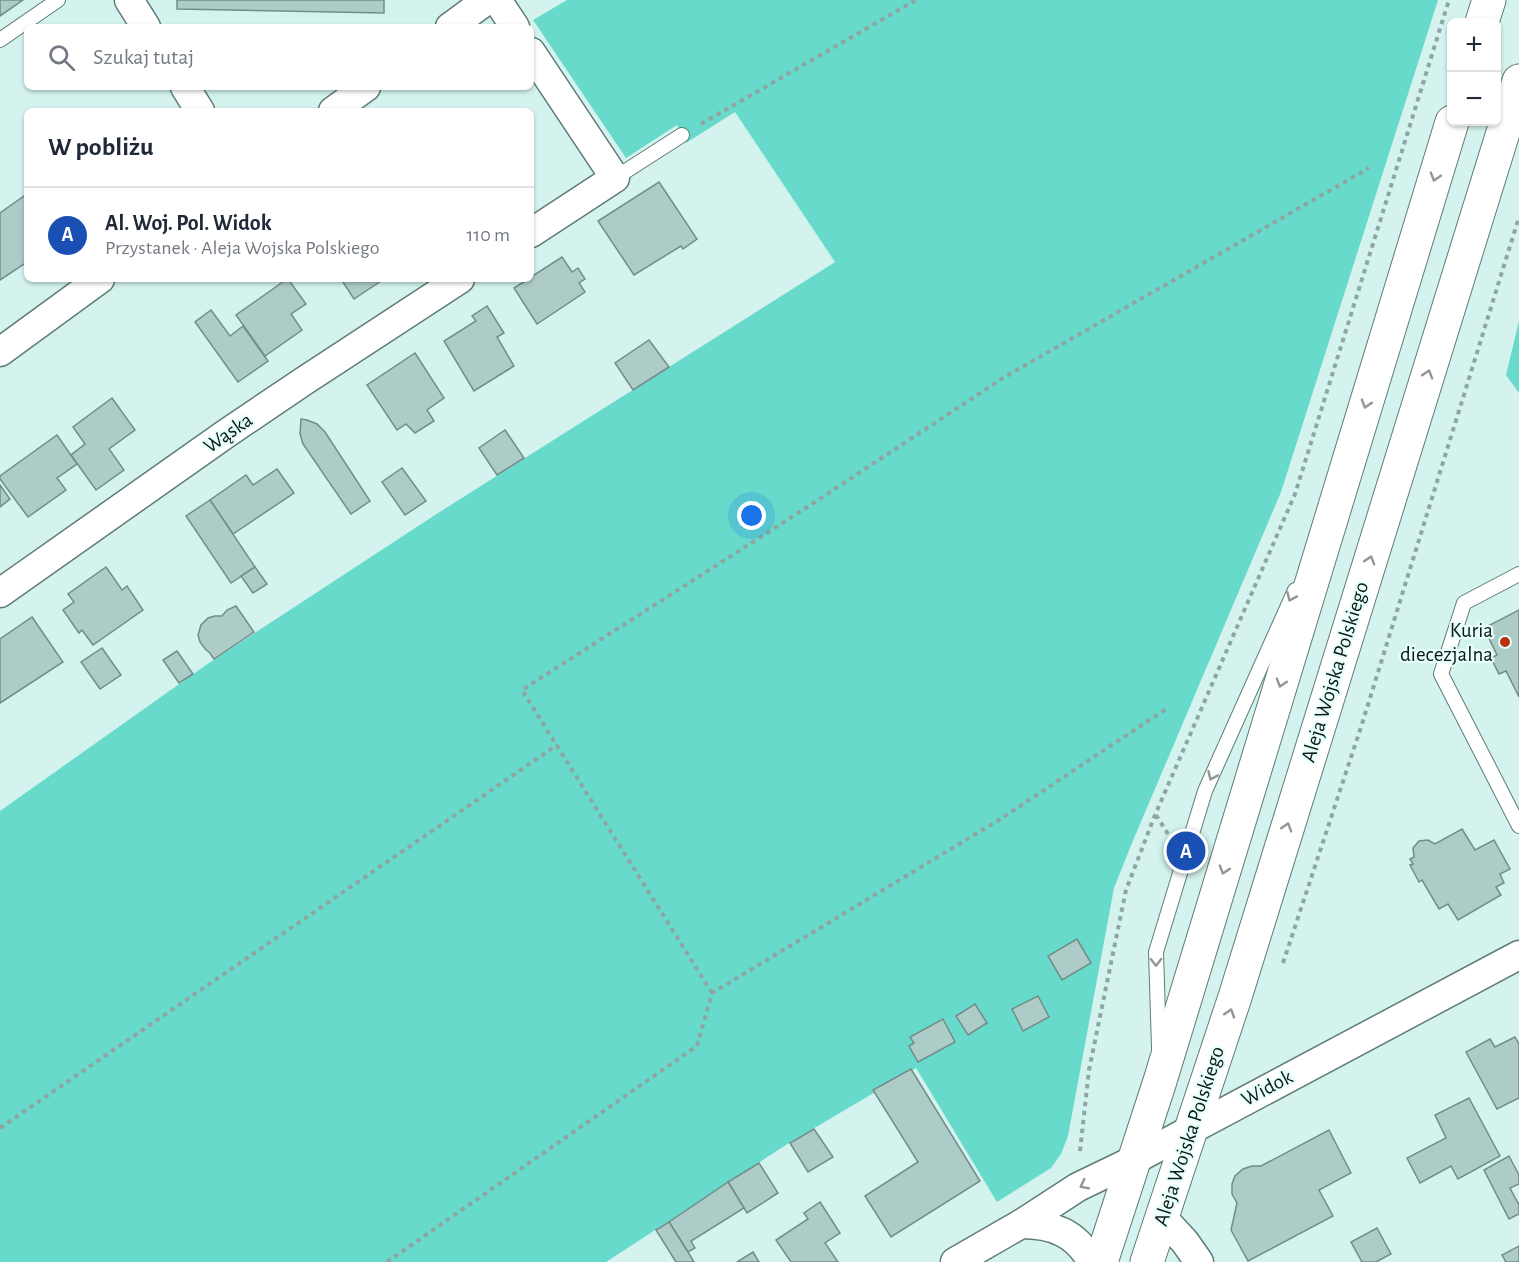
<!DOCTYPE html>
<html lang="pl">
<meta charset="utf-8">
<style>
:root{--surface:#fff;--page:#f6f6f7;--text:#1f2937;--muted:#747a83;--line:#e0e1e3;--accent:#bb310d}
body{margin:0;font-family:"Alegreya Sans",sans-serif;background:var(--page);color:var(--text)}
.controls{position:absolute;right:18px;top:18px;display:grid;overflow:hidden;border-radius:9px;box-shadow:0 2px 4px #0004}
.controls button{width:54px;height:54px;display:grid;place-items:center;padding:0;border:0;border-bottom:2px solid var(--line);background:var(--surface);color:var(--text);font:30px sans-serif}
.you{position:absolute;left:752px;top:516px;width:21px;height:21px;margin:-15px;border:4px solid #fff;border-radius:50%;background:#1a73e8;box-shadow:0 0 0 9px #1a73e833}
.badge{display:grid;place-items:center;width:39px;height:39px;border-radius:50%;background:var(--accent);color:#fff;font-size:20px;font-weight:700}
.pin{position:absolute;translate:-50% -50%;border:3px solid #fff;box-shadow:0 2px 6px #0006}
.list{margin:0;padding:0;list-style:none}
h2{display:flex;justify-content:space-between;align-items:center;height:78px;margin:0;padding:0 24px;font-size:26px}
h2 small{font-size:20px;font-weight:400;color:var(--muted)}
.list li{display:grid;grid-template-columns:39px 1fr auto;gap:18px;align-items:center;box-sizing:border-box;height:96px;padding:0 24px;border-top:2px solid var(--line)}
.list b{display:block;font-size:22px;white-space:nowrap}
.list p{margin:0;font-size:20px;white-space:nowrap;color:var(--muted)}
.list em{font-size:20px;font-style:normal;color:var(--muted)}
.icon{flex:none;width:33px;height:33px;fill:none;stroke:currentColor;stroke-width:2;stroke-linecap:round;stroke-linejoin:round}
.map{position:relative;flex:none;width:1519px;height:1262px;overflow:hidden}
.search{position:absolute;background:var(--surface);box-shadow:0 2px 4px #0004;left:24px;top:24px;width:510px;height:66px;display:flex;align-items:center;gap:15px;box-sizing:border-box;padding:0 21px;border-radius:9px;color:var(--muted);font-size:22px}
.panel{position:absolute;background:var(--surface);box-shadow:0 2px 4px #0004;left:24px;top:108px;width:510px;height:174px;border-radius:9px}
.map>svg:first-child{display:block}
.green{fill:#67dacb}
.building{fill:#aeccc7;stroke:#718d89;stroke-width:1.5}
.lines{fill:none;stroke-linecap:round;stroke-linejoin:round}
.service-casing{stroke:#5f7c77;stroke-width:16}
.minor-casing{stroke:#5f7c77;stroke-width:31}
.secondary-casing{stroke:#5f7c77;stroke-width:35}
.path{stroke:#8ea6a2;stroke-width:4;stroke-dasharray:4.5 4.5;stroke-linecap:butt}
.service{stroke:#fff;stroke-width:14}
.minor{stroke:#fff;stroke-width:28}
.secondary{stroke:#fff;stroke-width:33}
.oneway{stroke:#929796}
.poi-dot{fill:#bb310d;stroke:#e6fffb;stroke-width:2}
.labels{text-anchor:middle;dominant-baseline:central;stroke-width:4.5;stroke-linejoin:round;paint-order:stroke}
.street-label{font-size:21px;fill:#0c1716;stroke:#e6fffb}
.poi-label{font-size:21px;fill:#0c1716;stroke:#e6fffb;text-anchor:end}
</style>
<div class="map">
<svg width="1519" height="1262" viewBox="0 0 1519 1262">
<rect width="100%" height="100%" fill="#d4f3ee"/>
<g class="green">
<polygon points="567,0 1438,0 1281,492 1132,843 1114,888 1068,1136 1061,1154 1051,1168 997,1202 916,1068 789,1143 606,1262 0,1262 0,811 206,665 435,515 835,262 735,112 686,143 677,125 626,158 533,20"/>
<polygon points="1519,321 1519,393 1506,375"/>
</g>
<g class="building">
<polygon points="0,0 23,0 0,16"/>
<polygon points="177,0 384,0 384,13 177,9"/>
<polygon points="659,182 697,239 683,249 681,246 634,275 598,221"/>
<polygon points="27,194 27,262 0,280 0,213"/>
<polygon points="562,257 572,272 578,268 585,279 579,283 585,292 537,324 514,288 528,279 531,279 531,277"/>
<polygon points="287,279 288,279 306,304 291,314 302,330 265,356 236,315"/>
<polygon points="341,279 384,279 354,299"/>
<polygon points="487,306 504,333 497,337 514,366 474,391 444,341 476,321 472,316"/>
<polygon points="211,310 230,336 243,326 268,361 238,382 195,322"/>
<polygon points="649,340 669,367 633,390 615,363"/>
<polygon points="415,353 444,398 427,410 434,421 415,433 406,424 397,430 367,385"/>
<polygon points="112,398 135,430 109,449 124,470 96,490 71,455 85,444 73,427"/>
<polygon points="301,419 307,420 317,424 325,432 370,501 351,514 303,444 300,434"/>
<polygon points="505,430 524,458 497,475 479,448"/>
<polygon points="57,435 77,464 57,478 66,490 28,517 0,479 0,476"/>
<polygon points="402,468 426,501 405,515 382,482"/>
<polygon points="277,469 294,493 233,534 210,500 246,475 253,485"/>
<polygon points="0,485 10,499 0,507"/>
<polygon points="210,500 255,567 231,583 186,516"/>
<polygon points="106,567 122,590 127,586 143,610 93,645 82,630 79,633 63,610 74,602 68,594"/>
<polygon points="255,567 267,584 253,593 241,576"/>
<polygon points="236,606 254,632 214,659 209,652 206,650 200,642 198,635 201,625 208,618 215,616 222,616 227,610"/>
<polygon points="1519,610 1519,697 1506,671 1499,674 1491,658 1497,655 1484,628"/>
<polygon points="32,617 63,662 0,703 0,639"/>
<polygon points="102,648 121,675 100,689 81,662"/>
<polygon points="177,651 193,674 179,683 163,660"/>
<polygon points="1462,829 1475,850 1494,840 1510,869 1500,874 1504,883 1496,887 1501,895 1458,920 1448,904 1439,909 1422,880 1419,882 1410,865 1413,864 1410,859 1414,857 1413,848 1419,841 1428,840 1435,844"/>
<polygon points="1077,939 1091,963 1062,980 1048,956"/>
<polygon points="1038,996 1049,1017 1023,1031 1012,1009"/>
<polygon points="975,1004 987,1023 968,1035 956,1016"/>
<polygon points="943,1019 955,1042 918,1062 909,1046 914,1043 910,1037"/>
<polygon points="1515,1037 1519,1044 1519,1098 1497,1109 1466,1052 1490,1039 1495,1047"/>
<polygon points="911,1069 980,1181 891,1237 865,1196 918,1162 873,1090"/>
<polygon points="1469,1098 1500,1156 1458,1179 1451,1166 1420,1183 1407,1158 1446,1138 1435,1115"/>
<polygon points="814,1129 833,1157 808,1172 790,1143"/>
<polygon points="1329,1130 1351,1173 1319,1190 1333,1216 1248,1261 1231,1230 1237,1203 1232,1194 1232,1184 1235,1176 1243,1169 1252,1166 1261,1166"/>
<polygon points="1509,1156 1519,1175 1519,1184 1510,1188 1518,1203 1519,1203 1519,1214 1509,1219 1484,1170"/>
<polygon points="759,1163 778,1193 747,1213 728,1182"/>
<polygon points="728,1182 744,1208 691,1241 695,1248 688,1252 669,1222"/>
<polygon points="820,1202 840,1233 825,1243 838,1262 791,1262 776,1240 808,1219 804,1213"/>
<polygon points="669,1222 688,1252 694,1262 676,1262 656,1230"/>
<polygon points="1377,1228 1391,1254 1376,1262 1362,1262 1351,1242"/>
<polygon points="1519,1246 1519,1262 1506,1262 1502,1255"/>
<polygon points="753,1252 759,1262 737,1262"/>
</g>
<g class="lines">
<defs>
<g id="service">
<polyline points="0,40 58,0"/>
<polyline points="615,178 682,135"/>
<polyline points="1519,574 1464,603 1441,674 1519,826"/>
<polyline points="1159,1048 1156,952 1205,791 1295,590"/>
</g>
<g id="minor">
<polyline points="129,0 146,27"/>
<polyline points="497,0 515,27"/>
<polyline points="450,27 487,0"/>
<polyline points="531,52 615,178 531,233"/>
<polyline points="185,87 200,111"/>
<polyline points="333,111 366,87"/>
<polyline points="0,352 100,279"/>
<polyline points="0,593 227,433 304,381 460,279"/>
<polyline points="1162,1217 1185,1242 1199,1262"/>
<path d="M1021,1224C1053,1224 1076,1233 1092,1262"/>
<polyline points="955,1262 1021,1224 1078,1187 1134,1160 1519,955"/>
</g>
<g id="secondary">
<polyline points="1482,22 1489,0"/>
<polyline points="1101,1262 1160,1081 1452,122"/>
<polyline points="1147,1262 1235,997 1519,81"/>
</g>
</defs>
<use href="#service" class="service-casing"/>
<use href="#minor" class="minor-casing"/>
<use href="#secondary" class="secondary-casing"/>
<g class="path">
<polyline points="701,124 916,0"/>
<polyline points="1156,815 1168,834"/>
<polyline points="1283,963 1362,724 1519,217"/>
<polyline points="712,993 522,690 812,504 1003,378 1369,168"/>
<polyline points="0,1128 557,745"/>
<polyline points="1080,1151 1089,1070 1126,890 1155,815 1295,494 1449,0"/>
<polyline points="387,1262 697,1046 712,993 999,820 1169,707"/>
</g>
<use href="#service" class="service"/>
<use href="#minor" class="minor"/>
<use href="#secondary" class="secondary"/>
</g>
<defs><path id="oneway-chevron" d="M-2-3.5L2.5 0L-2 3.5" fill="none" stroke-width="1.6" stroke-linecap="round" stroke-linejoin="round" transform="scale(1.5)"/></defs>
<g class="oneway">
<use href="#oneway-chevron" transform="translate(1435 177) rotate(107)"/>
<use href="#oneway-chevron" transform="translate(1428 374) rotate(-73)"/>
<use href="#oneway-chevron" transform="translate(1366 404) rotate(107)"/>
<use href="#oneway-chevron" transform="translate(1370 560) rotate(-73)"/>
<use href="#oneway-chevron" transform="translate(1291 597) rotate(114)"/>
<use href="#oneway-chevron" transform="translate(1281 683) rotate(107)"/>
<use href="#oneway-chevron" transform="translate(1212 776) rotate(114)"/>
<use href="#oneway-chevron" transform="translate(1287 827) rotate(-73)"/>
<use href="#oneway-chevron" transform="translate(1224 870) rotate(107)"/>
<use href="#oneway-chevron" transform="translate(1156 962) rotate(89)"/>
<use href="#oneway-chevron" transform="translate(1230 1013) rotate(-72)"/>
<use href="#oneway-chevron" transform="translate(1084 1185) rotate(153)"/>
</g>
<circle class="poi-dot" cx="1505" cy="642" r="6"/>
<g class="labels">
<g class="street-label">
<text transform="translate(228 433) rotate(-35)">Wąska</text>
<text transform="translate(1335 672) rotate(-73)">Aleja Wojska Polskiego</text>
<text transform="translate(1267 1088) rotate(-28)">Widok</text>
<text transform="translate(1189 1136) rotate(-72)">Aleja Wojska Polskiego</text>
</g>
<g class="poi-label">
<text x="1493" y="630">Kuria<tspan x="1493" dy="24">diecezjalna</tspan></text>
</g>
</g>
</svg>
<div class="controls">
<button>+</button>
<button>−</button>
</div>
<div class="you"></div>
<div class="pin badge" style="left:1186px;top:851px;background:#1a4fb4">A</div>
<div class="search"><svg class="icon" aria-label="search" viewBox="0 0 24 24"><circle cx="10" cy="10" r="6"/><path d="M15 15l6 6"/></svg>Szukaj tutaj</div>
<section class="panel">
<h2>W pobliżu<small></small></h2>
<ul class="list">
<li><span class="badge" style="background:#1a4fb4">A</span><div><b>Al. Woj. Pol. Widok</b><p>Przystanek · Aleja Wojska Polskiego</p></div><em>110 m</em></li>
</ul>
</section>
</div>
